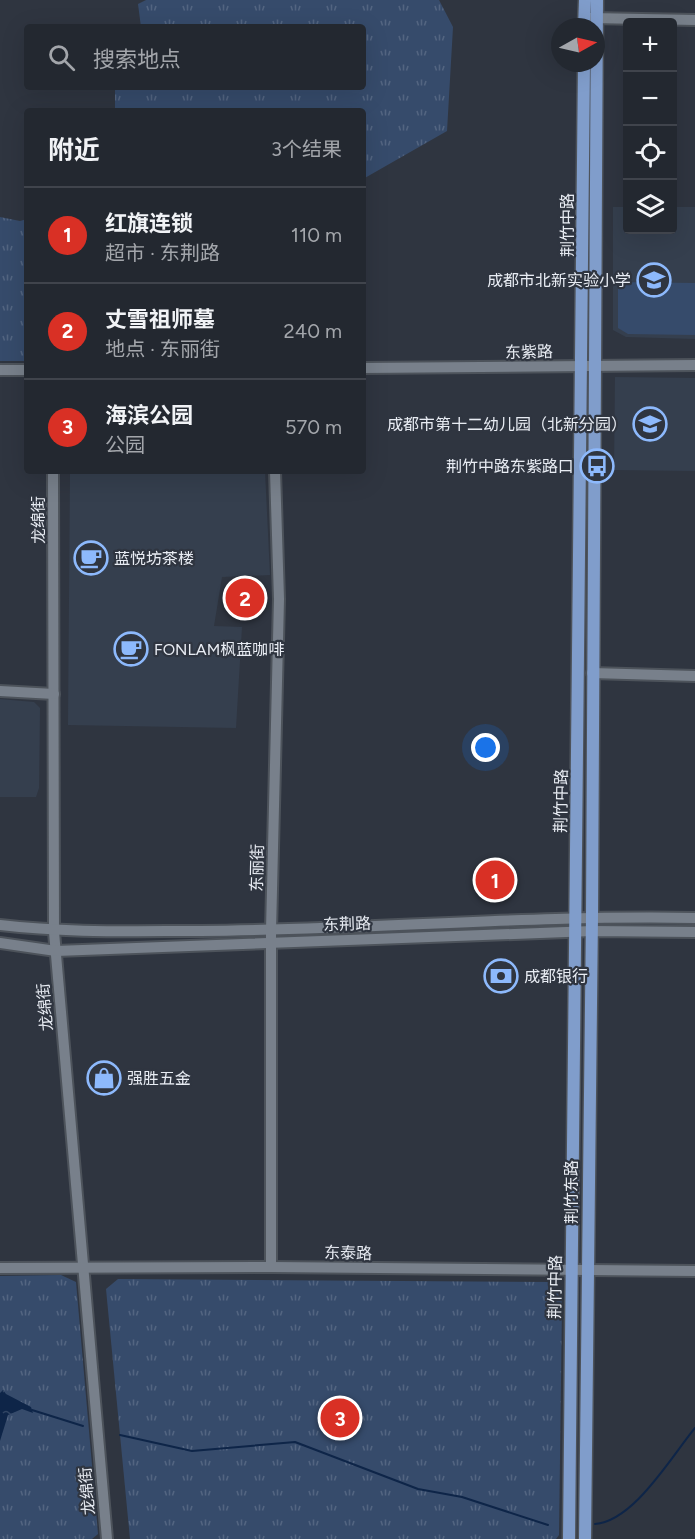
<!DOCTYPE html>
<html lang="zh">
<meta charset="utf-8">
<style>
:root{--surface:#232830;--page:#2b3038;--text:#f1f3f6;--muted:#a3a6ab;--line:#40444c;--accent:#d93025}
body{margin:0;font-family:Figtree,"Noto Sans SC",sans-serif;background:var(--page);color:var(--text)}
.controls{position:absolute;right:18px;top:18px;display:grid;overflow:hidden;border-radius:6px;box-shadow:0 6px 24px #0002}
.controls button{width:54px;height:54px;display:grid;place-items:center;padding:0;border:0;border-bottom:2px solid var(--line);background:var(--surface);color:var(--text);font:30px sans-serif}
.compass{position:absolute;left:551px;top:18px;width:54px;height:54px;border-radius:50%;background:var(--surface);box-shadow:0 6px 24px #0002;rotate:82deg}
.you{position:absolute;left:486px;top:748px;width:21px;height:21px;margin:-15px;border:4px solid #fff;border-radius:50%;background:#1a73e8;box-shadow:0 0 0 9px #1a73e833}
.badge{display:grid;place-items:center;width:39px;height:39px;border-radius:50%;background:var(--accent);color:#fff;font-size:20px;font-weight:700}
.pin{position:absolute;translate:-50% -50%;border:3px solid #fff;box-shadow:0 2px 6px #0006}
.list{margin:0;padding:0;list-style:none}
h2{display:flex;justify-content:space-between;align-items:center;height:78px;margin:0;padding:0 24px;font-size:26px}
h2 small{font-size:20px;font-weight:400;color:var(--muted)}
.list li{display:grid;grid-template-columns:39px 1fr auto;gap:18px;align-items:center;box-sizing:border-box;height:96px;padding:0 24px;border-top:2px solid var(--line)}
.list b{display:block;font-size:22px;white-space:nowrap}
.list p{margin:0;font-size:20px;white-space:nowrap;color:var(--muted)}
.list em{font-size:20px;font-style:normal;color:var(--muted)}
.icon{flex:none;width:33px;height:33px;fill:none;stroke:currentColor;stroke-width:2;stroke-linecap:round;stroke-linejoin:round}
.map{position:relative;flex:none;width:695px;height:1539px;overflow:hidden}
.search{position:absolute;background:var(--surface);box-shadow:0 6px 24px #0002;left:24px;top:24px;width:342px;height:66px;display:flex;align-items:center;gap:15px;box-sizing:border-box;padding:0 21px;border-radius:6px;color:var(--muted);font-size:22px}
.panel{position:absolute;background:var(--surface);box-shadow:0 6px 24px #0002;left:24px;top:108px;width:342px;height:366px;border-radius:6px}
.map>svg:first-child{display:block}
.built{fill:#353f4e}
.green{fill:#364b6b}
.park{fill:url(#park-tufts)}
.water{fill:url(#water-ripples)}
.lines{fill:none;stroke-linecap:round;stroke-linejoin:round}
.stream{stroke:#0e2548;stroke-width:2}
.minor-casing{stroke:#4d535b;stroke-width:14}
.major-casing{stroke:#4d535b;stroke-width:15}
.minor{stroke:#78808b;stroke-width:10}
.major{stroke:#809dcb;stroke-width:12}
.labels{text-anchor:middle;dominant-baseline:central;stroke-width:4.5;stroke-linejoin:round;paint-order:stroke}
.street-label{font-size:16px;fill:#e8ecf3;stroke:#2f3540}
.poi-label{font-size:16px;fill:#e8ecf3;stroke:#2f3540;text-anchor:start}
</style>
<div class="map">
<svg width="695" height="1539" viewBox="0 0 695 1539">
<defs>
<pattern id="park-tufts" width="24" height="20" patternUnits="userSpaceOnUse" patternTransform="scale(1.5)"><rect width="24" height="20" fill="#364b6b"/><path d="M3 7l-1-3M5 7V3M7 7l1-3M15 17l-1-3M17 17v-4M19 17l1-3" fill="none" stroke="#536581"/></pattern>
<pattern id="water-ripples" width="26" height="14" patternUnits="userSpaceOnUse" patternTransform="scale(1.5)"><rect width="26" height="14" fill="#0e2548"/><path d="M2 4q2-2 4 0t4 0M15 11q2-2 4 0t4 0" fill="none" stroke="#314563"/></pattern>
</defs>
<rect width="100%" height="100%" fill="#2f3540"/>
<g class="built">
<polygon points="613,207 627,207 628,230 672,230 673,207 695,207 695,339 626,337 613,330"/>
<polygon points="615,377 695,378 695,471 614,470"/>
<polygon points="70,471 265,471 270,575 222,577 214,626 242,627 236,728 68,725"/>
<polygon points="0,699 34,702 40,708 39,788 36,797 0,797"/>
</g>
<polygon class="green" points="618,282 695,283 695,335 628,334 618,328"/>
<g class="park">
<polygon points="146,0 439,0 453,27 447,131 363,179 363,111 115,111 115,87 363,87 363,27 141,27 138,4"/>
<polygon points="0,217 20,221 27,219 27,361 0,361"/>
<polygon points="61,1275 76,1282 98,1534 92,1539 0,1539 0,1276"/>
<polygon points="118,1279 554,1282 562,1302 559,1535 556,1539 130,1539 106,1289"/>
</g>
<polygon class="water" points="3,1390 6,1394 31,1407 33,1413 22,1409 8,1415 0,1441 0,1393"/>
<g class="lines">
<g class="stream">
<polyline points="32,1410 83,1426"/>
<polyline points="120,1435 192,1451 295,1442 418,1489 462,1497 548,1525"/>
<path d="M595,1524C634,1521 671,1457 695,1428"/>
</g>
<defs>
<g id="minor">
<polyline points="590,18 695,20"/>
<polyline points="363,368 695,365"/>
<polyline points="0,370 27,370"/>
<polyline points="53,471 54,932 107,1539"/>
<polyline points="592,673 695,676"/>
<polyline points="0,691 54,694"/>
<path d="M0,925C67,933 132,931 200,931C365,930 530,915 695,918"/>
<polyline points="0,943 56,951 592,931 695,932"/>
<polyline points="271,1267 271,931 279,599 275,471"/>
<polyline points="0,1268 271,1267 695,1271"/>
</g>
<g id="major">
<polyline points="584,27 585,0"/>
<polyline points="569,1539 584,63"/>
<polyline points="585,1539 592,916 597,0"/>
</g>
</defs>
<use href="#minor" class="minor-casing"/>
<use href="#major" class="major-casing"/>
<use href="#minor" class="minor"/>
<use href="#major" class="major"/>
</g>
<defs>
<symbol id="school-ring" viewBox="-11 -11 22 22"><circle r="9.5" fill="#2f3540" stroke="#8db9fc" stroke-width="1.5"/><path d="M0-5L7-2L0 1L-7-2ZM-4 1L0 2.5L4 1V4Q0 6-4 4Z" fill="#8db9fc"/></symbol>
<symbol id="bus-ring" viewBox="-11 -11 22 22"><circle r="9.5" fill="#2f3540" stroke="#8db9fc" stroke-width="1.5"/><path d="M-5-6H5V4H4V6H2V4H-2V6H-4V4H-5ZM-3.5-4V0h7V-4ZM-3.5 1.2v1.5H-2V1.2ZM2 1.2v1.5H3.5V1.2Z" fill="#8db9fc"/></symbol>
<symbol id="cafe-ring" viewBox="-11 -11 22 22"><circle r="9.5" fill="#2f3540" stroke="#8db9fc" stroke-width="1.5"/><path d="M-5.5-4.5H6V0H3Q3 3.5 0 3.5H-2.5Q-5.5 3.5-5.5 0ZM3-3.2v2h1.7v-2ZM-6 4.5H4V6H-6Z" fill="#8db9fc"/></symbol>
<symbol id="bank-ring" viewBox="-11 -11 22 22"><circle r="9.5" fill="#2f3540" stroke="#8db9fc" stroke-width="1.5"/><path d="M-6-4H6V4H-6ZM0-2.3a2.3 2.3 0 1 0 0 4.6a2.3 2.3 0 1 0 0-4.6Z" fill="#8db9fc"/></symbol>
<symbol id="shop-ring" viewBox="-11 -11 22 22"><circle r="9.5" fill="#2f3540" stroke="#8db9fc" stroke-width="1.5"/><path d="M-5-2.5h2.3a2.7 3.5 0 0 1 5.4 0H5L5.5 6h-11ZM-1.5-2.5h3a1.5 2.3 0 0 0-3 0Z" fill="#8db9fc"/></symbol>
</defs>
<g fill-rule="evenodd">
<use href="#school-ring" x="635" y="261" width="38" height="38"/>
<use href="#school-ring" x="631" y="405" width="38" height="38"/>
<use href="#bus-ring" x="578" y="447" width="38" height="38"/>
<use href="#cafe-ring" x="72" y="539" width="38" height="38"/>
<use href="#cafe-ring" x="112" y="630" width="38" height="38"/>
<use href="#bank-ring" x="482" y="957" width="38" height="38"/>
<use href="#shop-ring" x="85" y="1059" width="38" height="38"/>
</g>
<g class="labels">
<g class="street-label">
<text transform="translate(567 225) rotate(-90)">荆竹中路</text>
<text transform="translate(529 352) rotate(-1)">东紫路</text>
<text transform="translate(38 520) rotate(-90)">龙绵街</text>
<text transform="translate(561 801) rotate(-89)">荆竹中路</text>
<text transform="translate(257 868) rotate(-89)">东丽街</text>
<text transform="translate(347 924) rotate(-2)">东荆路</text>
<text transform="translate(45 1007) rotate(-95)">龙绵街</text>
<text transform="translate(571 1192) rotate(-90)">荆竹东路</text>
<text transform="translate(348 1253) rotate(1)">东泰路</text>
<text transform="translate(555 1287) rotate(-89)">荆竹中路</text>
<text transform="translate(87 1491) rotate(-95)">龙绵街</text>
</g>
<g class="poi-label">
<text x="631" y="280" text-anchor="end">成都市北新实验小学</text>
<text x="627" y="424" text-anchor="end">成都市第十二幼儿园（北新分园）</text>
<text x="574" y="466" text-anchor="end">荆竹中路东紫路口</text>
<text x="114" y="558">蓝悦坊茶楼</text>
<text x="154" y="649">FONLAM枫蓝咖啡</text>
<text x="524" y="976">成都银行</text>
<text x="127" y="1078">强胜五金</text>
</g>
</g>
</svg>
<div class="controls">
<button>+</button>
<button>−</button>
<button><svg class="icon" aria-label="locate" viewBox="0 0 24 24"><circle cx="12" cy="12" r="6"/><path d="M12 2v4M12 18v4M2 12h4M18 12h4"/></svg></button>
<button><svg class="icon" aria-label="layers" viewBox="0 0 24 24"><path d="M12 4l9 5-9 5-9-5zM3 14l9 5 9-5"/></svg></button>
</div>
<svg class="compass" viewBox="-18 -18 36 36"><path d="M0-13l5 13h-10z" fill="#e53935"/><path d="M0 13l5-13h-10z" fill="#a3a6ab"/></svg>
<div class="you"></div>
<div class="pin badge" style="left:495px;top:880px">1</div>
<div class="pin badge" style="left:245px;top:598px">2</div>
<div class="pin badge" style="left:340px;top:1418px">3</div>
<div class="search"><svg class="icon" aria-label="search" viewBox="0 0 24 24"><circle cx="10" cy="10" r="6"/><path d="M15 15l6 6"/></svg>搜索地点</div>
<section class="panel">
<h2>附近<small>3个结果</small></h2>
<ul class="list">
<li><span class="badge">1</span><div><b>红旗连锁</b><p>超市 · 东荆路</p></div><em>110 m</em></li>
<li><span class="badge">2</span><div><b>丈雪祖师墓</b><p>地点 · 东丽街</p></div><em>240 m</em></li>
<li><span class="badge">3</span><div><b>海滨公园</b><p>公园</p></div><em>570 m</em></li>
</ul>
</section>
</div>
